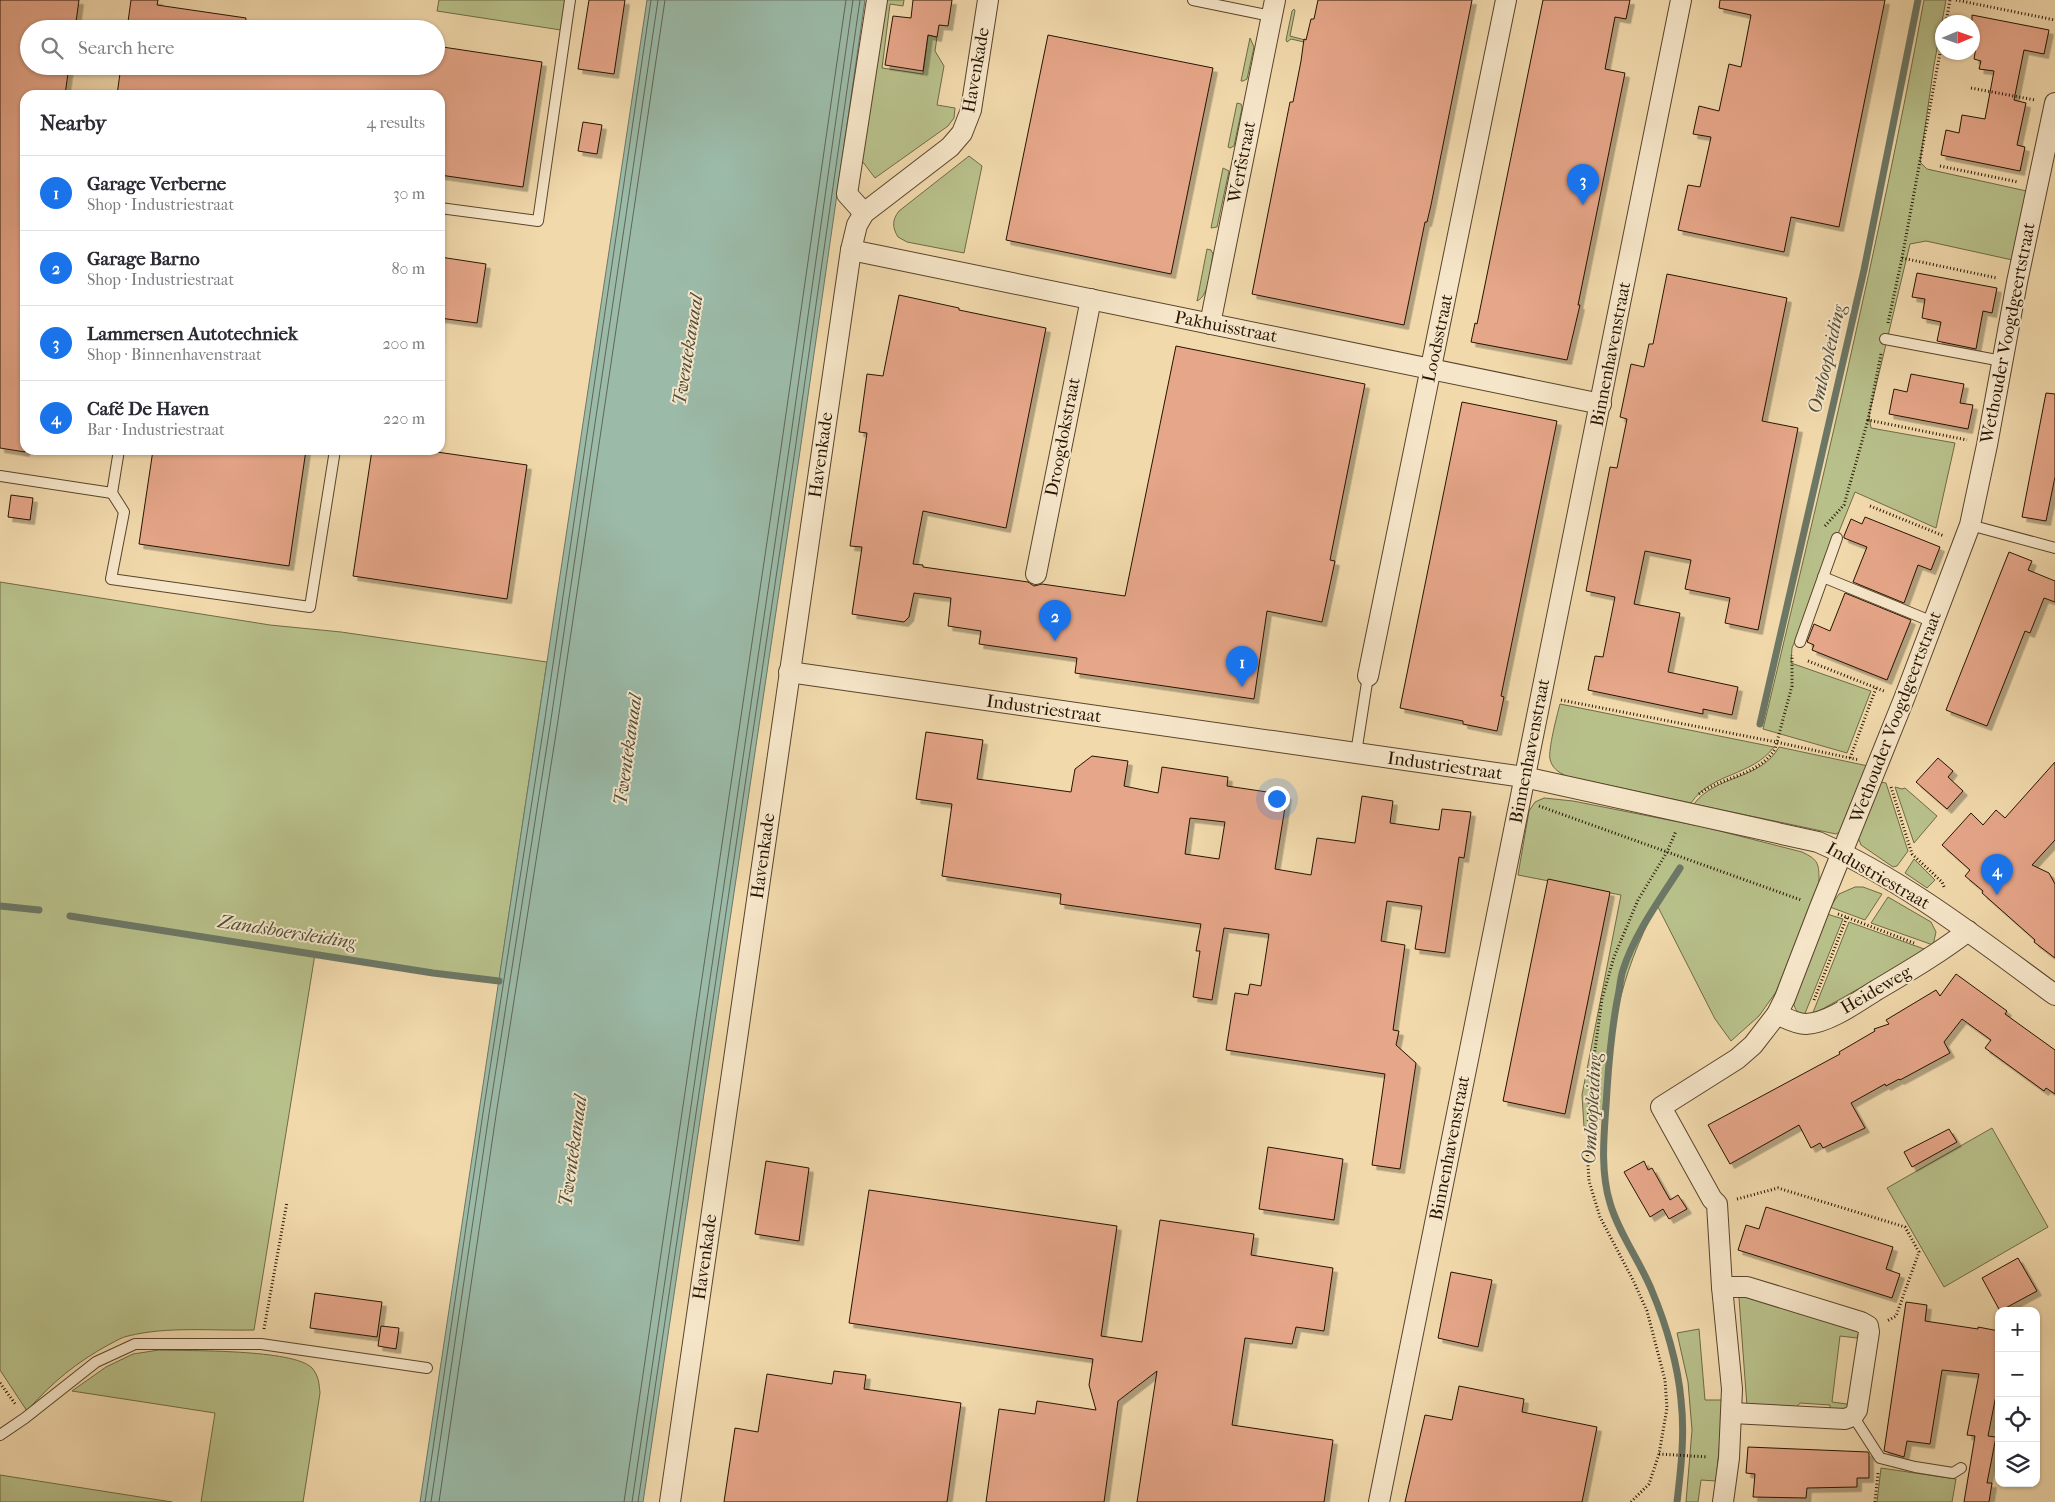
<!DOCTYPE html>
<meta charset="utf-8">
<style>
:root{--surface:#fff;--page:#f2f2f3;--text:#2b2b33;--muted:#7c7c81;--line:#e1e1e2;--accent:#1a73e8}
body{margin:0;font-family:"IM FELL French Canon",serif;background:var(--page);color:var(--text)}
.controls{position:absolute;right:15px;bottom:15px;display:grid;overflow:hidden;border-radius:10px;box-shadow:0 1px 4px #0004}
.controls button{width:45px;height:45px;display:grid;place-items:center;padding:0;border:0;border-bottom:1px solid var(--line);background:var(--surface);color:var(--text);font:25px sans-serif}
.compass{position:absolute;left:1935px;top:15px;width:45px;height:45px;border-radius:50%;background:var(--surface);box-shadow:0 1px 4px #0004;rotate:88deg}
.you{position:absolute;left:1276px;top:798px;width:18px;height:18px;margin:-12px;border:4px solid #fff;border-radius:50%;background:#1a73e8;box-shadow:0 0 0 8px #1a73e833}
.badge{display:grid;place-items:center;width:32px;height:32px;border-radius:50%;background:var(--accent);color:#fff;font-size:16px;font-weight:700}
.pin{position:absolute;translate:-50% -41px;filter:drop-shadow(0 1px 2px #0008)}
.pin::after{content:'';position:absolute;top:26px;width:18px;height:15px;background:inherit;clip-path:polygon(0 0,100% 0,50% 100%)}
.list{margin:0;padding:0;list-style:none}
h2{display:flex;justify-content:space-between;align-items:center;height:65px;margin:0;padding:0 20px;font-size:21px}
h2 small{font-size:16px;font-weight:400;color:var(--muted)}
.list li{display:grid;grid-template-columns:32px 1fr auto;gap:15px;align-items:center;box-sizing:border-box;height:75px;padding:0 20px;border-top:1px solid var(--line)}
.list b{display:block;font-size:19px;white-space:nowrap}
.list p{margin:0;font-size:16px;white-space:nowrap;color:var(--muted)}
.list em{font-size:16px;font-style:normal;color:var(--muted)}
.icon{flex:none;width:28px;height:28px;fill:none;stroke:currentColor;stroke-width:2;stroke-linecap:round;stroke-linejoin:round}
.map{position:relative;flex:none;width:2055px;height:1502px;overflow:hidden}
.search{position:absolute;background:var(--surface);box-shadow:0 1px 4px #0004;left:20px;top:20px;width:425px;height:55px;display:flex;align-items:center;gap:12px;box-sizing:border-box;padding:0 18px;border-radius:28px;color:var(--muted);font-size:19px}
.panel{position:absolute;background:var(--surface);box-shadow:0 1px 4px #0004;left:20px;top:90px;width:425px;height:365px;border-radius:15px}
.map>svg:first-child{display:block}
.green{fill:#b8c08a;stroke:#6f6a45}
.water{fill:#9bbaa8;stroke:#6c7765}
.lines{fill:none;stroke-linecap:round;stroke-linejoin:round}
.shore{stroke:#606654;stroke-width:1}
.stream{stroke:#6c7765;stroke-width:7}
.building{fill:#e6a689;stroke:#261300;fill-rule:evenodd;filter:url(#shadow)}
.lane-casing{stroke:#59442b;stroke-width:12}
.street-casing{stroke:#59442b;stroke-width:22}
.path{stroke:#261300;stroke-width:3;stroke-dasharray:1 2.5;stroke-linecap:butt}
.lane{stroke:#f6e6c9;stroke-width:10}
.street{stroke:#f6e6c9;stroke-width:20}
.labels{text-anchor:middle;dominant-baseline:central;stroke-width:4;stroke-linejoin:round;paint-order:stroke}
.street-label{font-size:18px;fill:#261300;stroke:#f6e6c9}
.water-label{font-size:19px;font-style:italic;fill:#4f4d3b;stroke:#f6e6c9}
</style>
<div class="map">
<svg width="2055" height="1502" viewBox="0 0 2055 1502">
<defs>
<filter id="shadow"><feDropShadow dx="4.5" dy="4.5" stdDeviation="0" flood-color="#0004"/></filter>
</defs>
<rect width="100%" height="100%" fill="#f1d9ac"/>
<filter id="stains"><feTurbulence type="fractalNoise" baseFrequency=".004" numOctaves="4"/><feColorMatrix values="0 0 0 0 .2 0 0 0 0 .09 0 0 0 0 .02 0 0 0 .5 -.17"/></filter>
<radialGradient id="worn" r=".72"><stop offset=".6" stop-color="#630" stop-opacity="0"/><stop offset="1" stop-color="#630" stop-opacity=".3"/></radialGradient>
<g class="green">
<polygon points="439,0 565,0 561,30 437,11"/>
<polygon points="879,0 904,0 903,6 890,4 882,68 923,74 928,35 937,37 935,51 944,66 937,105 955,108 954,118 948,126 875,178 856,153"/>
<path d="M1924,0H1946L1934,65L1920,162L1927,169L2031,192L2017,261L1926,241L1910,244L1869,415L1871,428L1955,443L1936,528L1855,492L1792,648L1791,663L1871,691L1847,753L1763,729C1821,487 1879,245 1924,0Z"/>
<polygon points="1294,9 1295,11 1290,36 1305,40 1304,42 1291,39 1287,42 1286,40 1292,11"/>
<polygon points="1250,38 1254,47 1247,79 1243,81 1241,81"/>
<polygon points="1237,103 1241,104 1242,108 1234,146 1230,148 1228,147"/>
<path d="M969,156L982,166L964,253L907,242L898,237C892,227 892,220 899,211Z"/>
<polygon points="1223,168 1229,171 1217,227 1211,228"/>
<path d="M1207,249L1211,250L1213,254C1210,268 1210,295 1197,301Z"/>
<path d="M0,582L270,625L341,632L547,662L499,981L433,973L315,954L254,1330C213,1331 168,1326 128,1336C122,1337 116,1341 110,1344C78,1361 51,1383 27,1411L0,1370Z"/>
<path d="M1560,704L1774,747C1751,777 1712,772 1691,803L1566,776C1558,772 1552,768 1550,759C1548,750 1557,715 1560,704Z"/>
<path d="M1779,747L1868,766L1841,831L1836,834L1694,804C1715,775 1761,780 1779,747Z"/>
<polygon points="1880,782 1886,783 1908,851 1897,866 1893,867 1861,845 1858,837"/>
<polygon points="1895,787 1902,789 1905,788 1937,816 1914,843"/>
<path d="M1544,798L1573,801L1704,827L1802,852C1819,860 1819,864 1819,882L1776,992L1759,1016L1731,1041L1715,1019L1657,905C1618,978 1610,1037 1602,1118L1584,1127L1582,1095L1621,895L1518,875L1529,811L1535,802Z"/>
<polygon points="1914,859 1935,880 1927,888 1905,873"/>
<polygon points="1855,887 1863,887 1882,894 1865,920 1830,907 1839,894"/>
<polygon points="1888,897 1931,922 1936,932 1933,945 1871,923"/>
<path d="M1827,914L1843,919L1804,1016C1796,1012 1794,1008 1793,999Z"/>
<polygon points="1849,922 1927,950 1812,1015"/>
<polygon points="1992,1128 2048,1227 1944,1287 1887,1188"/>
<polygon points="1742,1295 1854,1327 1859,1333 1857,1338 1840,1336 1832,1402 1847,1404 1849,1409 1830,1411 1830,1405 1800,1403 1794,1410 1747,1406 1739,1298"/>
<polygon points="1699,1329 1705,1400 1724,1400 1716,1481 1701,1480 1698,1502 1686,1502 1692,1430 1688,1382 1677,1333"/>
<path d="M159,1350C188,1351 294,1349 312,1368C319,1376 319,1384 320,1393L303,1502H201L215,1413L72,1391L106,1367L133,1354Z"/>
<polygon points="1881,1468 1956,1479 1952,1502 1877,1502"/>
<polygon points="0,1475 172,1502 0,1502"/>
</g>
<polygon class="water" points="647,0 865,0 800,451 643,1502 420,1502"/>
<g class="lines">
<g class="shore">
<polyline points="425,1502 483,1113 544,725 651,0"/>
<polyline points="431,1502 489,1114 550,726 658,0"/>
<polyline points="439,1502 496,1115 557,727 665,0"/>
<polyline points="624,1502 781,448 846,0"/>
<polyline points="632,1502 789,449 853,0"/>
<polyline points="638,1502 795,450 860,0"/>
</g>
<g class="stream">
<polyline points="1760,724 1864,270 1918,0"/>
<polyline points="0,906 39,910"/>
<polyline points="70,916 433,973 499,981"/>
<path d="M1677,1502C1681,1468 1685,1434 1681,1400C1678,1365 1666,1324 1652,1291C1640,1261 1619,1234 1610,1203C1599,1167 1605,1127 1607,1090C1609,1058 1612,1027 1618,996C1620,988 1620,979 1623,970C1635,933 1659,901 1680,868"/>
</g>
</g>
<g class="building">
<polygon points="0,0 79,0 75,29 29,29 29,66 69,66 65,95 25,95 25,452 0,448"/>
<polygon points="131,0 158,0 157,5 246,18 245,29 127,29"/>
<polygon points="589,0 625,0 614,74 578,69"/>
<polygon points="913,0 952,0 948,26 939,25 937,37 928,35 923,71 885,65 893,16 911,18"/>
<polygon points="1318,0 1472,0 1431,205 1427,222 1425,222 1404,325 1252,294 1290,102 1293,102 1301,61 1304,39 1306,40 1311,19 1314,19"/>
<polygon points="1543,0 1630,0 1626,19 1615,17 1605,69 1625,73 1578,305 1580,305 1567,360 1471,342 1475,323 1477,324"/>
<polygon points="1720,0 1885,0 1839,227 1791,217 1784,252 1678,230 1688,185 1700,187 1711,137 1693,134 1699,106 1719,111 1729,64 1741,67 1751,15 1719,8"/>
<polygon points="1972,15 2049,30 2044,54 2024,50 2014,100 2026,103 2017,145 2025,147 2020,171 1941,155 1946,130 1959,133 1962,115 1985,119 1994,71 1979,69 1981,61 1974,59 1977,41 1972,40"/>
<polygon points="1048,35 1213,68 1171,274 1006,240"/>
<polygon points="436,46 542,62 523,187 440,175 440,95 117,95 121,66 436,66"/>
<polygon points="583,122 602,125 597,154 578,151"/>
<polygon points="440,257 486,264 477,323 440,318"/>
<polygon points="1917,273 1997,288 1992,313 1983,311 1976,349 1937,341 1941,322 1922,318 1925,299 1912,297"/>
<polygon points="1667,274 1787,298 1762,421 1798,428 1758,630 1725,623 1730,598 1685,589 1691,560 1645,551 1634,604 1680,613 1668,672 1738,687 1732,715 1703,709 1703,714 1588,690 1595,656 1603,657 1615,597 1586,591 1610,467 1617,468 1627,419 1620,417 1631,364 1644,367 1649,344 1653,344"/>
<polygon points="899,295 959,308 959,310 1046,328 1006,528 923,511 913,564 923,565 923,567 1028,582 1034,586 1042,584 1125,596 1176,346 1365,384 1330,560 1335,561 1322,622 1267,611 1254,699 1075,673 1077,658 979,644 981,631 948,626 951,598 914,593 909,617 904,622 852,614 862,547 850,546 867,433 859,432 867,374 883,376"/>
<polygon points="1911,374 1964,384 1960,403 1973,405 1968,429 1889,414 1894,389 1907,392"/>
<polygon points="2046,393 2055,394 2055,477 2046,521 2022,517"/>
<polygon points="1462,402 1557,421 1501,696 1504,697 1497,731 1463,724 1463,721 1400,708"/>
<polygon points="153,450 306,450 289,566 139,544"/>
<polygon points="372,450 423,450 527,465 507,599 353,576"/>
<polygon points="11,495 33,498 30,520 8,517"/>
<polygon points="1865,517 1940,547 1931,570 1918,565 1904,603 1853,582 1867,547 1844,538 1844,536 1851,519 1862,524"/>
<polygon points="2009,552 2032,561 2028,570 2055,581 2055,602 2044,598 2030,633 2025,631 1987,726 1946,710"/>
<polygon points="1845,593 1911,620 1887,680 1812,650 1814,645 1807,642 1814,624 1830,631"/>
<path d="M926,732L983,740L977,779L1071,792L1075,769L1092,756L1128,761L1124,786L1158,793L1162,767L1228,777L1227,786L1287,795L1275,869L1311,875L1317,838L1355,843L1362,796L1393,801L1390,823L1439,830L1442,809L1471,812L1464,858L1459,857L1445,953L1415,949L1422,906L1387,901L1381,941L1405,945L1393,1030L1399,1031L1396,1045L1416,1063L1400,1169L1372,1165L1385,1074L1226,1050L1235,993L1248,995L1250,984L1261,986L1269,934L1224,928L1212,1000L1193,997L1200,951H1196L1201,924L1060,904L1061,894L942,876L952,804L916,799ZM1190,818L1225,822L1219,859L1185,854Z"/>
<polygon points="1938,758 1953,771 1948,777 1963,791 1947,809 1916,782"/>
<polygon points="2055,762 2055,840 2032,865 2049,873 2055,884 2055,958 2034,942 2035,940 1982,893 1983,891 1965,876 1970,870 1942,845 1971,813 1983,825 1996,810 2005,818"/>
<polygon points="1548,879 1610,892 1565,1114 1503,1101"/>
<polygon points="1956,974 2007,1011 2005,1014 2055,1050 2055,1094 2046,1088 2044,1091 1985,1048 1991,1040 1962,1019 1944,1042 1950,1053 1900,1080 1899,1079 1886,1086 1885,1084 1851,1103 1865,1128 1823,1148 1820,1143 1811,1148 1799,1125 1730,1164 1708,1125 1840,1054 1839,1052 1875,1031 1874,1029 1889,1024 1886,1020 1936,990 1940,996"/>
<polygon points="1949,1129 1957,1142 1912,1167 1904,1152"/>
<polygon points="1268,1147 1343,1159 1334,1220 1259,1209"/>
<polygon points="766,1161 809,1168 799,1241 755,1234"/>
<polygon points="1644,1161 1648,1170 1652,1168 1670,1200 1678,1195 1687,1209 1669,1219 1663,1209 1650,1217 1624,1172"/>
<polygon points="869,1190 1117,1226 1101,1336 1142,1342 1160,1220 1254,1234 1251,1255 1333,1268 1324,1331 1296,1327 1292,1344 1245,1338 1232,1425 1333,1440 1324,1502 1137,1502 1157,1371 1118,1401 1104,1502 986,1502 999,1409 1035,1414 1037,1401 1096,1410 1089,1385 1093,1359 849,1323"/>
<polygon points="1766,1207 1893,1247 1886,1269 1900,1274 1892,1298 1738,1250 1746,1225 1759,1229"/>
<polygon points="2018,1258 2037,1291 2000,1311 1982,1278"/>
<polygon points="1451,1272 1492,1280 1478,1347 1438,1338"/>
<polygon points="315,1293 382,1302 377,1337 310,1328"/>
<polygon points="1906,1302 1927,1305 1925,1321 1978,1329 1978,1327 1999,1331 1999,1380 1988,1436 1996,1437 1987,1483 1992,1483 1989,1502 1964,1502 1975,1436 1967,1435 1979,1374 1942,1370 1930,1444 1907,1441 1904,1457 1884,1451"/>
<polygon points="381,1326 399,1328 396,1349 378,1346"/>
<polygon points="834,1371 866,1375 864,1389 961,1403 947,1502 724,1502 735,1428 758,1432 767,1374 832,1384"/>
<polygon points="1459,1386 1524,1399 1522,1412 1597,1427 1582,1502 1405,1502 1425,1415 1452,1420"/>
<polygon points="1748,1447 1868,1452 1869,1454 1869,1478 1857,1478 1857,1487 1807,1488 1806,1498 1753,1497 1755,1474 1746,1473"/>
</g>
<g class="lines">
<defs>
<g id="lane">
<polyline points="1193,0 1271,16"/>
<polyline points="440,208 538,221 570,0"/>
<polyline points="1885,339 2002,361"/>
<polyline points="0,476 112,493 119,450"/>
<polyline points="112,493 124,512 111,579 310,607 335,450"/>
<polyline points="1970,525 2055,548"/>
<polyline points="1823,577 1933,622"/>
<polyline points="1800,642 1837,538"/>
<polyline points="1356,753 1368,676"/>
<polyline points="1853,1416 1880,1458 1915,1467 1953,1473 1961,1468"/>
<polyline points="0,1435 25,1418 96,1362 135,1344 261,1344 427,1368"/>
</g>
<g id="street">
<polyline points="864,213 847,194 877,0"/>
<polyline points="851,250 1601,404"/>
<polyline points="1210,324 1275,0"/>
<polyline points="1036,574 1091,299"/>
<path d="M789,672L1524,777L1818,842C1904,880 1980,940 2055,995"/>
<polyline points="1368,676 1506,0"/>
<path d="M1777,1014C1785,1018 1796,1024 1806,1024C1828,1023 1856,1003 1875,991C1907,972 1938,954 1968,931"/>
<polyline points="1722,1287 1747,1287 1861,1322 1868,1326 1869,1332 1857,1410 1853,1416 1845,1419 1732,1413"/>
<polyline points="670,1502 851,250 857,225 864,213 950,147 962,133 971,110 988,0"/>
<polyline points="1379,1502 1681,0"/>
<polyline points="1723,1502 1729,1458 1732,1389 1722,1287 1717,1204 1712,1199 1661,1107 1737,1059 1753,1045 1777,1014 1785,998 1820,907 1904,699 1970,525 1987,445 2017,282 2055,103"/>
</g>
</defs>
<use href="#lane" class="lane-casing"/>
<use href="#street" class="street-casing"/>
<g class="path">
<polyline points="1956,0 2055,20"/>
<polyline points="1946,22 1950,0"/>
<polyline points="1971,88 2035,100"/>
<polyline points="1940,166 2018,182"/>
<polyline points="1902,258 1997,278"/>
<polyline points="1888,323 1902,258 1942,42"/>
<polyline points="1881,354 1868,420 1967,440"/>
<polyline points="1870,506 1944,536"/>
<polyline points="1825,526 1844,505 1868,420"/>
<polyline points="1808,661 1884,691"/>
<polyline points="1561,700 1776,742 1859,760"/>
<polyline points="1850,758 1876,688"/>
<polyline points="1891,787 1912,854 1942,882 1945,889"/>
<path d="M1699,794C1723,776 1758,776 1775,749L1792,686V655"/>
<polyline points="1539,806 1801,900"/>
<polyline points="1838,914 1914,943"/>
<polyline points="1814,1000 1847,917"/>
<polyline points="1737,1199 1778,1188 1905,1227 1919,1252 1896,1316 1887,1321"/>
<polyline points="264,1329 287,1202"/>
<polyline points="0,1383 16,1405"/>
<polyline points="1659,1454 1708,1457"/>
<polyline points="1631,1502 1649,1484 1659,1454 1667,1408 1665,1380 1647,1311 1633,1280 1600,1217 1589,1181 1587,1148 1590,1086 1602,999 1614,957 1638,900 1667,852 1676,831"/>
<polyline points="1875,1502 1878,1473"/>
</g>
<use href="#lane" class="lane"/>
<use href="#street" class="street"/>
</g>
<g class="labels">
<g class="street-label">
<text transform="translate(976 70) rotate(-80)">Havenkade</text>
<text transform="translate(1242 162) rotate(-79)">Werfstraat</text>
<text transform="translate(1226 327) rotate(11)">Pakhuisstraat</text>
<text transform="translate(2008 333) rotate(-79)">Wethouder Voogdgeertstraat</text>
<text transform="translate(1438 338) rotate(-78)">Loodsstraat</text>
<text transform="translate(1611 354) rotate(-79)">Binnenhavenstraat</text>
<text transform="translate(1063 437) rotate(-79)">Droogdokstraat</text>
<text transform="translate(821 455) rotate(-82)">Havenkade</text>
<text transform="translate(1044 709) rotate(8)">Industriestraat</text>
<text transform="translate(1896 717) rotate(-69)">Wethouder Voogdgeertstraat</text>
<text transform="translate(1530 751) rotate(-79)">Binnenhavenstraat</text>
<text transform="translate(1445 766) rotate(8)">Industriestraat</text>
<text transform="translate(763 856) rotate(-82)">Havenkade</text>
<text transform="translate(1878 876) rotate(30)">Industriestraat</text>
<text transform="translate(1876 990) rotate(-30)">Heideweg</text>
<text transform="translate(1450 1148) rotate(-79)">Binnenhavenstraat</text>
<text transform="translate(705 1257) rotate(-82)">Havenkade</text>
</g>
<g class="water-label">
<text transform="translate(688 350) rotate(-81)">Twentekanaal</text>
<text transform="translate(1827 359) rotate(-77)">Omloopleiding</text>
<text transform="translate(628 750) rotate(-82)">Twentekanaal</text>
<text transform="translate(287 932) rotate(9)">Zandsboersleiding</text>
<text transform="translate(1592 1109) rotate(-87)">Omloopleiding</text>
<text transform="translate(573 1151) rotate(-82)">Twentekanaal</text>
</g>
</g>
<rect width="100%" height="100%" filter="url(#stains)"/>
<rect width="100%" height="100%" fill="url(#worn)"/>
</svg>
<div class="controls">
<button>+</button>
<button>−</button>
<button><svg class="icon" aria-label="locate" viewBox="0 0 24 24"><circle cx="12" cy="12" r="6"/><path d="M12 2v4M12 18v4M2 12h4M18 12h4"/></svg></button>
<button><svg class="icon" aria-label="layers" viewBox="0 0 24 24"><path d="M12 4l9 5-9 5-9-5zM3 14l9 5 9-5"/></svg></button>
</div>
<svg class="compass" viewBox="-18 -18 36 36"><path d="M0-13l5 13h-10z" fill="#e53935"/><path d="M0 13l5-13h-10z" fill="#7c7c81"/></svg>
<div class="you"></div>
<div class="pin badge" style="left:1242px;top:687px">1</div>
<div class="pin badge" style="left:1055px;top:641px">2</div>
<div class="pin badge" style="left:1583px;top:205px">3</div>
<div class="pin badge" style="left:1997px;top:895px">4</div>
<div class="search"><svg class="icon" aria-label="search" viewBox="0 0 24 24"><circle cx="10" cy="10" r="6"/><path d="M15 15l6 6"/></svg>Search here</div>
<section class="panel">
<h2>Nearby<small>4 results</small></h2>
<ul class="list">
<li><span class="badge">1</span><div><b>Garage Verberne</b><p>Shop · Industriestraat</p></div><em>30 m</em></li>
<li><span class="badge">2</span><div><b>Garage Barno</b><p>Shop · Industriestraat</p></div><em>80 m</em></li>
<li><span class="badge">3</span><div><b>Lammersen Autotechniek</b><p>Shop · Binnenhavenstraat</p></div><em>200 m</em></li>
<li><span class="badge">4</span><div><b>Café De Haven</b><p>Bar · Industriestraat</p></div><em>220 m</em></li>
</ul>
</section>
</div>
